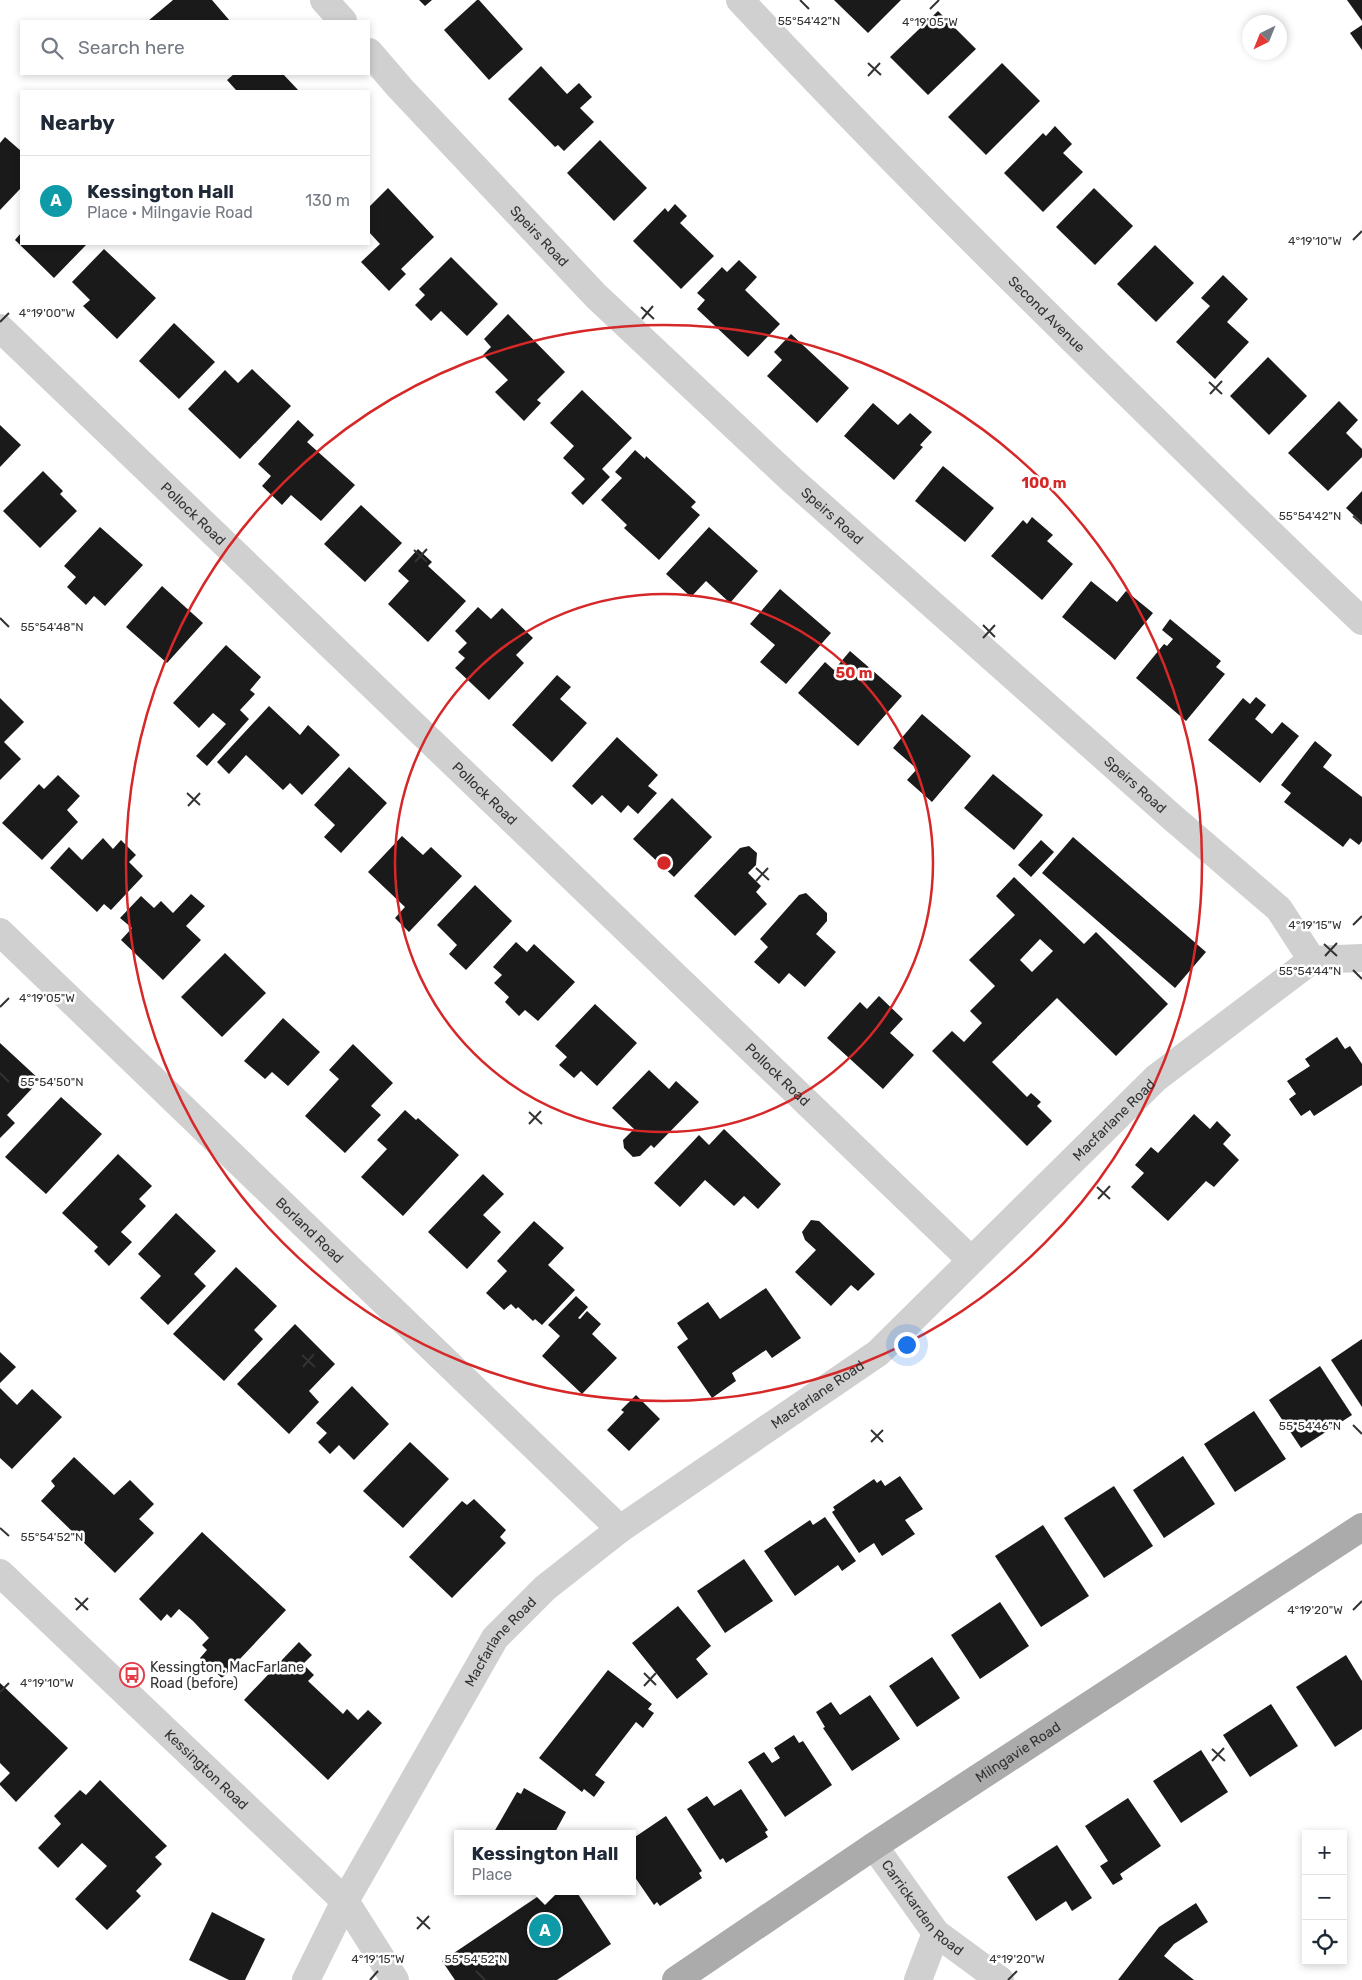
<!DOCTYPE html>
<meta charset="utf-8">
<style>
:root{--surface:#fff;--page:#f6f6f7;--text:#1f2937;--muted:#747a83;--line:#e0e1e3;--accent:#e63946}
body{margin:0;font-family:Rubik,sans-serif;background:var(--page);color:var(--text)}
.controls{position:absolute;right:15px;bottom:15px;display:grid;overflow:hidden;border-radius:0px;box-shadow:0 2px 8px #0003}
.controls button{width:45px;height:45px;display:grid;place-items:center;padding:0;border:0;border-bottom:1px solid var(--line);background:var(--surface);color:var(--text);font:25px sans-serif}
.compass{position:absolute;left:1242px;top:15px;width:45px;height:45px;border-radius:50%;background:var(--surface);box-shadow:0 2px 8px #0003;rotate:223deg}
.you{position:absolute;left:906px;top:1344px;width:18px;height:18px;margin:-12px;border:4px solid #fff;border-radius:50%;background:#1a73e8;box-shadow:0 0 0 8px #1a73e833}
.badge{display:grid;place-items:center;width:32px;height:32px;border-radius:50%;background:var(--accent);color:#fff;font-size:16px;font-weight:700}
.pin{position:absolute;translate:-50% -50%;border:2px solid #fff;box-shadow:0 1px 5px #0006}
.popup{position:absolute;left:454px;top:1830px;width:182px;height:65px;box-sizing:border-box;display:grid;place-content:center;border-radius:0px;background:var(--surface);filter:drop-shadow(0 1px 4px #0005);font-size:16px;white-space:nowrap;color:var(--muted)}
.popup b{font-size:19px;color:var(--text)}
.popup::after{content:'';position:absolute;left:50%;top:100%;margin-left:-10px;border:10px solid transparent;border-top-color:var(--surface)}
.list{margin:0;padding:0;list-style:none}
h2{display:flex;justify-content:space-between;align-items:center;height:65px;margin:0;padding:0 20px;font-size:21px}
h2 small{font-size:16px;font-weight:400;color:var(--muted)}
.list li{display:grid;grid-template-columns:32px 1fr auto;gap:15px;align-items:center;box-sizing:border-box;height:90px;padding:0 20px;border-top:1px solid var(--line)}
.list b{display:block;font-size:19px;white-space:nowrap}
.list p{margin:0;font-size:16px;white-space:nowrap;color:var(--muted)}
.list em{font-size:16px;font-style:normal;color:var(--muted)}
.icon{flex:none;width:28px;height:28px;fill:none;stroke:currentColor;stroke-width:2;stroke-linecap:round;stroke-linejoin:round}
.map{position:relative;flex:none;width:1362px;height:1980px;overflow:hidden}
.search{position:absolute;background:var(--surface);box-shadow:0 2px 8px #0003;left:20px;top:20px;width:350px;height:55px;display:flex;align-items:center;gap:12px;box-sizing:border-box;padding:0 18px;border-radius:0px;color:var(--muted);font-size:19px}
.panel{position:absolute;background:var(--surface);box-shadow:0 2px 8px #0003;left:20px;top:90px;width:350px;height:155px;border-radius:0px}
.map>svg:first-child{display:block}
.building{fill:#1a1a1a;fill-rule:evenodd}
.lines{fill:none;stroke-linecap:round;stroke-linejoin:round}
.street{stroke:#d0d0d0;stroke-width:28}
.primary{stroke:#ababab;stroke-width:28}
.ticks{fill:none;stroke:#333;stroke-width:2}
.ring{fill:none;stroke:#d62828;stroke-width:2.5}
.labels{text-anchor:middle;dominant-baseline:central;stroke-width:5;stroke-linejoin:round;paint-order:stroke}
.street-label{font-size:14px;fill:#333;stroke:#fff}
.poi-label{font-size:14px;fill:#333;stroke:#fff;text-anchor:start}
.ticks-label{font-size:12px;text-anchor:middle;fill:#333;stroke:#fff;stroke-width:5;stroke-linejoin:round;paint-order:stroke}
.centre{fill:#d62828;stroke:#fff;stroke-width:2.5}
.ring-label{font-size:15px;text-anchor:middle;font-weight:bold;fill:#d62828;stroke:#fff;stroke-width:5;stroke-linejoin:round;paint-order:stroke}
</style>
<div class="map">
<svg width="1362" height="1980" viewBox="0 0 1362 1980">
<rect width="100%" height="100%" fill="#fff"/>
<g class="building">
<polygon points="173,0 212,0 230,21 148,21"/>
<polygon points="419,0 432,0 425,6"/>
<polygon points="477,0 479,0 523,49 489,80 444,30"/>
<polygon points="834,0 901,0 868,33"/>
<polygon points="1347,0 1362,0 1362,21"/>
<polygon points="938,11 976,49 928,95 890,57"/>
<polygon points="1362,25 1362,50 1350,33"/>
<polygon points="1002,63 1040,101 986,155 948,117"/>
<polygon points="541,66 567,94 579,83 592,97 580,108 594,122 564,151 558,145 555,147 508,99"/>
<polygon points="234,74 283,74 299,91 234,91 236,90 227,80"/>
<polygon points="1055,126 1072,144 1063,153 1083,172 1043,212 1004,173 1043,133 1046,136"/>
<polygon points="5,137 21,151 21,188 0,210 0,143"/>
<polygon points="600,140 647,188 614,221 567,173"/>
<polygon points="388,188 434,237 401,269 406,274 389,291 361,262 380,244 369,232 369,207"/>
<polygon points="1094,188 1133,226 1095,265 1056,227"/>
<polygon points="675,204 687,216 680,223 714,256 681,289 633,241 665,208 668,212"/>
<polygon points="21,233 21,244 87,244 54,278 15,240"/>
<polygon points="1155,245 1194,283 1156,322 1117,284"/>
<polygon points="104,249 156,298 117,339 83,306 90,300 72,282"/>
<polygon points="451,257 498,304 467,336 441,311 431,321 415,305 425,295 419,289"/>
<polygon points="739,260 757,277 745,290 780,324 748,357 697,309 705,300 697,293 722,267 727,272"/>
<polygon points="1223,275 1248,299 1227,322 1249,342 1215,379 1176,342 1210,306 1201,298"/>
<polygon points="508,314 565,372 537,400 541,403 524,421 495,392 508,380 483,355 491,347 484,339"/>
<polygon points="174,323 215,362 179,399 139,361"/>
<polygon points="791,334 849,388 817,423 767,376 782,360 774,352"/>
<polygon points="1268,357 1307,396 1269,435 1230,396"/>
<polygon points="252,369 291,406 240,459 188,409 225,370 238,383"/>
<polygon points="582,390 632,438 602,469 610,477 583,505 571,493 585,479 563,458 574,446 550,423"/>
<polygon points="1339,401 1358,420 1346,433 1362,449 1362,457 1328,491 1288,453"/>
<polygon points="873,403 898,425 910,413 932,432 920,445 923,447 894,480 844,436"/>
<polygon points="298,420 314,435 307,442 355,485 321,521 291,495 282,505 262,486 271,476 258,464"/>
<polygon points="0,425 21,445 0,467"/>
<polygon points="635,450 645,459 646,456 696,502 691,507 700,515 659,560 624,528 627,525 601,500 622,478 615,472"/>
<polygon points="943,466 994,508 965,542 915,501"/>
<polygon points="43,471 63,491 60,494 77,511 40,548 3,511"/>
<polygon points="1362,491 1362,523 1346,508"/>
<polygon points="361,505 402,543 365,582 324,544"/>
<polygon points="1032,517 1053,535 1047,541 1073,564 1042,600 991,556 1023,520 1027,524"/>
<polygon points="100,527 143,565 105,606 94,596 86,605 67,587 76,577 64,566"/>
<polygon points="709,527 758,571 730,603 706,581 691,597 666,574"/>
<polygon points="418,549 432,562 428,566 466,601 428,642 388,604 409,581 398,571"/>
<polygon points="1091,581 1117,602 1126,591 1153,613 1115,660 1062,617"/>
<polygon points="162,586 203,623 167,663 126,627"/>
<polygon points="780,589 831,633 786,684 760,662 775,645 750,624"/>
<polygon points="478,607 491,619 502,608 533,638 516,655 524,663 489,700 455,668 465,658 458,652 467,643 455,631"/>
<polygon points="1170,619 1221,661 1216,667 1225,674 1186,721 1136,678 1164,644 1167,646 1173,639 1162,630"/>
<polygon points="226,645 261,677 250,690 255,694 240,710 249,719 207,766 196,756 226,724 213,713 199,728 173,703"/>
<polygon points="850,651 902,696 858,746 798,693 825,662 834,670"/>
<polygon points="557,675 571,687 560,699 587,723 552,762 512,725"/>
<polygon points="1256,697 1266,705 1255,719 1262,725 1272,734 1282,722 1299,736 1260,783 1208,740 1243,698 1250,704"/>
<polygon points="0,698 24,722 4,742 21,759 0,780"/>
<polygon points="269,706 300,735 308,725 340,755 302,795 290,783 283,790 246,755 229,774 217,762"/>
<polygon points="922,714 971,756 932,802 907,780 917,769 893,748"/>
<polygon points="617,737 658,775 648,786 657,793 638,814 628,805 621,813 602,795 592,805 572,786"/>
<polygon points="1315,741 1332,755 1323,767 1362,797 1362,841 1359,845 1350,838 1343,847 1284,802 1291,793 1281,785"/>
<polygon points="349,767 387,803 341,853 324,837 335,825 314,805"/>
<polygon points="993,774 1043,815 1014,850 964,808"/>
<polygon points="58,775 80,796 67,810 78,822 42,860 2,823 39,784 44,789"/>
<polygon points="672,798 712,837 674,877 633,839"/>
<polygon points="402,836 423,855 431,847 462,876 409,932 395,918 405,907 368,872"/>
<polygon points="1073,837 1206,952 1175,988 1042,873"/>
<polygon points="103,838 113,849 121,840 136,855 129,862 143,876 111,910 104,904 97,912 50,868 69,847 82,860"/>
<polygon points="1041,840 1054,852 1031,877 1018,865"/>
<polygon points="749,846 757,853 756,865 748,873 761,886 756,892 767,904 735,936 694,896 740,848"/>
<path d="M1014,877L1084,944L1096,932L1168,1004L1116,1056L1057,998L992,1062L1027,1097L1031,1093L1041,1102L1037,1106L1052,1121L1027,1146L932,1051L952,1031L964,1042L982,1023L970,1011L995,986L969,960L1015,915L996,896ZM1040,939L1053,951L1032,972L1020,960Z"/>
<polygon points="475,885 512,921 466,970 449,954 457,945 437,925"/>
<polygon points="806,893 827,913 827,921 816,934 836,952 805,987 789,973 779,984 754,962 768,947 760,939 799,895"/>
<polygon points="191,894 205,906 186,926 201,940 163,980 121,940 132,928 120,918 141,896 154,908 161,901 173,913"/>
<polygon points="516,942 527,952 534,944 575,982 538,1021 525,1010 519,1016 505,1002 509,997 494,983 502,975 493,967"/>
<polygon points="225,953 266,993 222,1037 181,997"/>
<polygon points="879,996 903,1019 890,1033 914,1055 883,1089 827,1038 860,1002 867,1009"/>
<polygon points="595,1004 637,1043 597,1086 581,1071 574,1078 559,1065 567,1057 555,1046"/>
<polygon points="283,1018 320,1052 288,1086 272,1072 265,1079 244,1061"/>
<polygon points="1337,1037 1345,1049 1350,1046 1362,1064 1362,1085 1314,1116 1310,1110 1301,1116 1289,1099 1296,1094 1287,1081 1310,1066 1305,1059"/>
<polygon points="0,1043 40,1080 7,1115 15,1123 0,1138"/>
<polygon points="353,1044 393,1083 371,1106 381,1115 345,1153 305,1116 339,1079 329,1070"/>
<polygon points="649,1070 669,1089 676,1081 699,1102 654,1148 651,1145 640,1156 633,1157 624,1148 623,1140 634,1129 612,1108"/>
<polygon points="61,1097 102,1134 46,1194 5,1157"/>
<polygon points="405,1110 416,1120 418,1118 459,1155 403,1216 361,1177 387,1149 377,1140"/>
<polygon points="1194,1114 1210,1129 1217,1121 1231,1135 1223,1144 1239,1160 1214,1187 1206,1181 1168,1221 1131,1187 1144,1173 1135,1165 1151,1147 1158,1153"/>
<polygon points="724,1129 781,1184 758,1209 744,1196 734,1206 705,1180 680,1207 654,1183 699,1135 709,1145"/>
<polygon points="118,1154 152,1186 139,1199 146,1206 121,1232 132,1242 109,1266 94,1251 98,1247 62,1213"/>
<polygon points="483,1174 504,1194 483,1215 501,1232 467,1269 428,1232"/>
<polygon points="176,1213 216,1251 194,1274 206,1286 168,1325 140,1298 161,1276 138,1254"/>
<polygon points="811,1220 819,1221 875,1274 858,1291 851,1285 831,1306 795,1272 816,1250 805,1240 802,1232"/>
<polygon points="534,1221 564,1248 548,1265 575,1290 542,1325 535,1319 533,1321 518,1307 516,1309 511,1304 504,1310 486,1293 507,1271 497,1261"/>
<polygon points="236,1267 277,1306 254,1330 263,1339 224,1381 173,1334"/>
<polygon points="766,1288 801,1338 772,1358 766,1350 732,1373 736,1381 712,1398 677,1347 688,1339 677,1323 708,1302 720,1319"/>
<polygon points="576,1296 588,1307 578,1318 580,1319 587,1311 601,1324 592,1334 617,1358 582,1394 542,1356 560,1336 548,1325"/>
<polygon points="295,1324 335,1364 309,1391 319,1402 289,1434 237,1384"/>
<polygon points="1362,1339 1362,1407 1331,1360"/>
<polygon points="0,1352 16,1367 0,1383"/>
<polygon points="1320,1366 1352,1415 1301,1448 1269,1400"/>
<polygon points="352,1386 389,1424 354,1460 339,1445 330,1454 318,1442 327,1433 316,1423"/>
<polygon points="0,1388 17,1405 32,1389 62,1417 12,1469 0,1458"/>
<polygon points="636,1395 660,1419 629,1451 607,1430 624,1412 621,1410"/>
<polygon points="1254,1411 1286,1459 1235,1492 1204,1444"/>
<polygon points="410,1442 449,1479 403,1528 363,1491"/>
<polygon points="1183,1456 1215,1504 1164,1538 1133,1490"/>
<polygon points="74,1457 114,1495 130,1480 154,1504 139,1519 154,1533 115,1573 41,1501 55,1486 51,1481"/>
<polygon points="900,1476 923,1509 905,1520 915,1534 882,1556 874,1543 859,1553 832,1512 835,1510 833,1507 874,1479 877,1483 881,1480 885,1486"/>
<polygon points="1114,1486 1153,1546 1104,1578 1064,1518"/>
<polygon points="474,1499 506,1530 500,1537 506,1543 452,1598 409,1557 462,1501 467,1505"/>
<polygon points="825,1517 856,1561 842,1571 838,1565 795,1596 764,1551 810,1520 813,1525"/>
<polygon points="1043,1525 1089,1596 1041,1627 995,1556"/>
<polygon points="202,1532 286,1610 222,1678 200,1658 207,1650 202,1645 209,1638 193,1621 179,1609 171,1618 167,1614 161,1621 139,1599"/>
<polygon points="744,1559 773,1601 725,1633 697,1591"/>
<polygon points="1000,1602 1029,1646 980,1679 951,1635"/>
<polygon points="678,1606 711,1646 696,1659 708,1674 677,1699 632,1643"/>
<polygon points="299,1642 312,1655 303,1664 314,1675 308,1681 343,1714 347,1709 358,1720 368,1710 382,1723 328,1780 244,1700"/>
<polygon points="1346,1655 1362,1681 1362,1729 1335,1747 1296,1687"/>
<polygon points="932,1657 960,1698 917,1727 889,1686"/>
<polygon points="608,1670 652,1704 648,1709 654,1713 643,1728 636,1722 595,1775 605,1782 594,1797 584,1789 582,1792 539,1758"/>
<polygon points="0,1683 68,1748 16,1802 0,1785 0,1783 10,1773 0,1763"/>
<polygon points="870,1695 900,1739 852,1771 823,1728 825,1727 816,1712 831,1702 840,1715"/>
<polygon points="1271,1704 1298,1746 1250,1777 1223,1735"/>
<polygon points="794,1735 799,1743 803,1741 832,1785 785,1817 748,1762 764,1752 772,1763 780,1758 774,1748"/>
<polygon points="1201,1750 1228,1792 1181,1823 1153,1781"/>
<polygon points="100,1780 167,1846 155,1857 162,1864 136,1891 141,1896 107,1930 75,1899 107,1866 82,1843 58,1868 38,1848 61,1824 54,1816 80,1790 86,1795"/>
<polygon points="524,1788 566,1812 554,1834 497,1834 494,1832 517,1792 521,1794"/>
<polygon points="741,1789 768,1830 765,1832 768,1837 726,1863 723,1858 720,1860 687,1809 707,1796 714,1806"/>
<polygon points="1128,1798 1161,1846 1120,1874 1123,1879 1113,1885 1100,1866 1108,1861 1085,1826"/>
<polygon points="666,1816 702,1871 699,1873 702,1878 660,1906 657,1902 654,1905 632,1873 632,1839"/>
<polygon points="1057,1845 1092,1898 1072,1911 1066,1901 1036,1921 1007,1877"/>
<polygon points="546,1891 576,1891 611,1944 557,1980 455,1980 442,1961"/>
<polygon points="1196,1903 1208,1922 1174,1944 1164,1956 1194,1980 1118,1980 1159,1927"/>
<polygon points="212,1912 265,1939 245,1980 229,1980 189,1960"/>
</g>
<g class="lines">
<g class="street">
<polyline points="324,0 343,21"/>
<path id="s1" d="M740,0C863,132 991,260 1121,387C1201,465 1280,544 1362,621"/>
<path id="s2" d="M369,52L400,88L596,296L792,480L1173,818L1279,909L1312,960"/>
<path id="s3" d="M0,328L971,1260"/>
<path id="s4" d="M0,932L620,1529"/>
<path id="s5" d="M0,1573L345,1901L395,1980"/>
<path id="s6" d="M874,1846L936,1933L1000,1980"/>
<path id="s7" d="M306,1980L345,1901L495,1638L545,1588L620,1529L878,1353L1156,1078L1312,960L1362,958"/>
<polyline points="918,1980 936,1933"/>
</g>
<path class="primary" id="s8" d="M676,1980L874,1846L1362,1527"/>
</g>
<path class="ticks" d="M800,0L809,9M930,9L939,0M868,63L881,75M868,76L880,63M1353,240L1362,231M641,307L654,319M642,319L653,306M0,322L9,313M1209,382L1222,394M1210,394L1222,381M1353,516L1362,524M414,550L427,562M415,562L427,549M0,618L9,627M983,625L995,637M983,638L995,625M187,793L200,805M188,806L200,793M756,868L769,880M756,881L768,868M1353,925L1362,916M1324,944L1337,956M1325,956L1337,943M1353,970L1362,979M0,1007L9,998M0,1073L9,1082M529,1112L542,1124M529,1124L541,1111M1097,1187L1110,1199M1098,1199L1110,1186M302,1355L315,1367M303,1367L314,1354M1353,1425L1362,1434M871,1430L883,1442M871,1442L883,1430M0,1528L9,1536M75,1598L88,1610M76,1610L88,1598M1353,1610L1362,1601M644,1673L656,1685M644,1686L656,1673M0,1692L9,1683M1212,1749L1225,1761M1212,1761L1224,1748M417,1917L430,1929M417,1929L429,1916M476,1971L485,1980M370,1980L378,1971M1008,1980L1017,1971"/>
<g class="ring">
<circle cx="664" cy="863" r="269"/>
<circle cx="664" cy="863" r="538"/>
</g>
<defs>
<symbol id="bus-ring" viewBox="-11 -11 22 22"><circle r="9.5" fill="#fff" stroke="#e63946" stroke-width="1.5"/><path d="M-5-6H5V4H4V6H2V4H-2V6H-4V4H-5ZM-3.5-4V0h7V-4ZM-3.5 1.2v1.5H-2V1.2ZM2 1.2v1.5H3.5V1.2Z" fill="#e63946"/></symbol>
</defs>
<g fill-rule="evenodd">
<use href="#bus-ring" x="118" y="1661" width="28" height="28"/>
</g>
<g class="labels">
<g class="street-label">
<text stroke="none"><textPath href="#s2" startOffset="251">Speirs Road</textPath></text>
<text stroke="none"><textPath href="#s1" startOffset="439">Second Avenue</textPath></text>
<text stroke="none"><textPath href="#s3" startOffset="268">Pollock Road</textPath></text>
<text stroke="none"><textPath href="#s2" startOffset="656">Speirs Road</textPath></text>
<text stroke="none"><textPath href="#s2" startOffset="1061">Speirs Road</textPath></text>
<text stroke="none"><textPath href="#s3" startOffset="672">Pollock Road</textPath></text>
<text stroke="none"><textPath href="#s3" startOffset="1078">Pollock Road</textPath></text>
<text stroke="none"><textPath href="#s7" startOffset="1201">Macfarlane Road</textPath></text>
<text stroke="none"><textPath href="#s4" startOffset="430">Borland Road</textPath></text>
<text stroke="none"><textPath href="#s7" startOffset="796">Macfarlane Road</textPath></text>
<text stroke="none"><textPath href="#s7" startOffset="391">Macfarlane Road</textPath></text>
<text stroke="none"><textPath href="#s8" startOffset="411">Milngavie Road</textPath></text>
<text stroke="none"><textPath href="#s5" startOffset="285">Kessington Road</textPath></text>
<text stroke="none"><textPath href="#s6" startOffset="79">Carrickarden Road</textPath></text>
</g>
<g class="poi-label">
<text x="150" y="1667">Kessington, MacFarlane<tspan x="150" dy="16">Road (before)</tspan></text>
</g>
</g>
<g class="ticks-label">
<text x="809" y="25">55°54'42"N</text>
<text x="930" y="26">4°19'05"W</text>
<text x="1315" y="245">4°19'10"W</text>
<text x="47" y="317">4°19'00"W</text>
<text x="1310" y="520">55°54'42"N</text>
<text x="52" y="631">55°54'48"N</text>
<text x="1315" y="929">4°19'15"W</text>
<text x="1310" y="975">55°54'44"N</text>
<text x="47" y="1002">4°19'05"W</text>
<text x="52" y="1086">55°54'50"N</text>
<text x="1310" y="1430">55°54'46"N</text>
<text x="52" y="1541">55°54'52"N</text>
<text x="1315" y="1614">4°19'20"W</text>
<text x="47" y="1687">4°19'10"W</text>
<text x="378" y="1963">4°19'15"W</text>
<text x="1017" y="1963">4°19'20"W</text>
<text x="476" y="1963">55°54'52"N</text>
</g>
<circle cx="664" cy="863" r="8" class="centre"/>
<g class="ring-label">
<text x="1044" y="488">100 m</text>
<text x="854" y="678">50 m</text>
</g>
</svg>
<div class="controls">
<button>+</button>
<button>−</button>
<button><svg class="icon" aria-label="locate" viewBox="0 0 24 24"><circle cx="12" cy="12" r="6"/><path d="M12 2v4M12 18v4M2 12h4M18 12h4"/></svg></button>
</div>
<svg class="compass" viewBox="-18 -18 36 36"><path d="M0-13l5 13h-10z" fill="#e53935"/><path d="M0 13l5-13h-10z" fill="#747a83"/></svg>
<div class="you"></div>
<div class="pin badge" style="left:545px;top:1930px;background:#0f9aa8">A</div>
<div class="popup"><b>Kessington Hall</b>Place</div>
<div class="search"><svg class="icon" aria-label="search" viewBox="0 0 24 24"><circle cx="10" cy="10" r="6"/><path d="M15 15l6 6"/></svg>Search here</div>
<section class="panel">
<h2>Nearby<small></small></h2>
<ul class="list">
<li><span class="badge" style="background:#0f9aa8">A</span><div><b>Kessington Hall</b><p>Place · Milngavie Road</p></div><em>130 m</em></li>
</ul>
</section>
</div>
